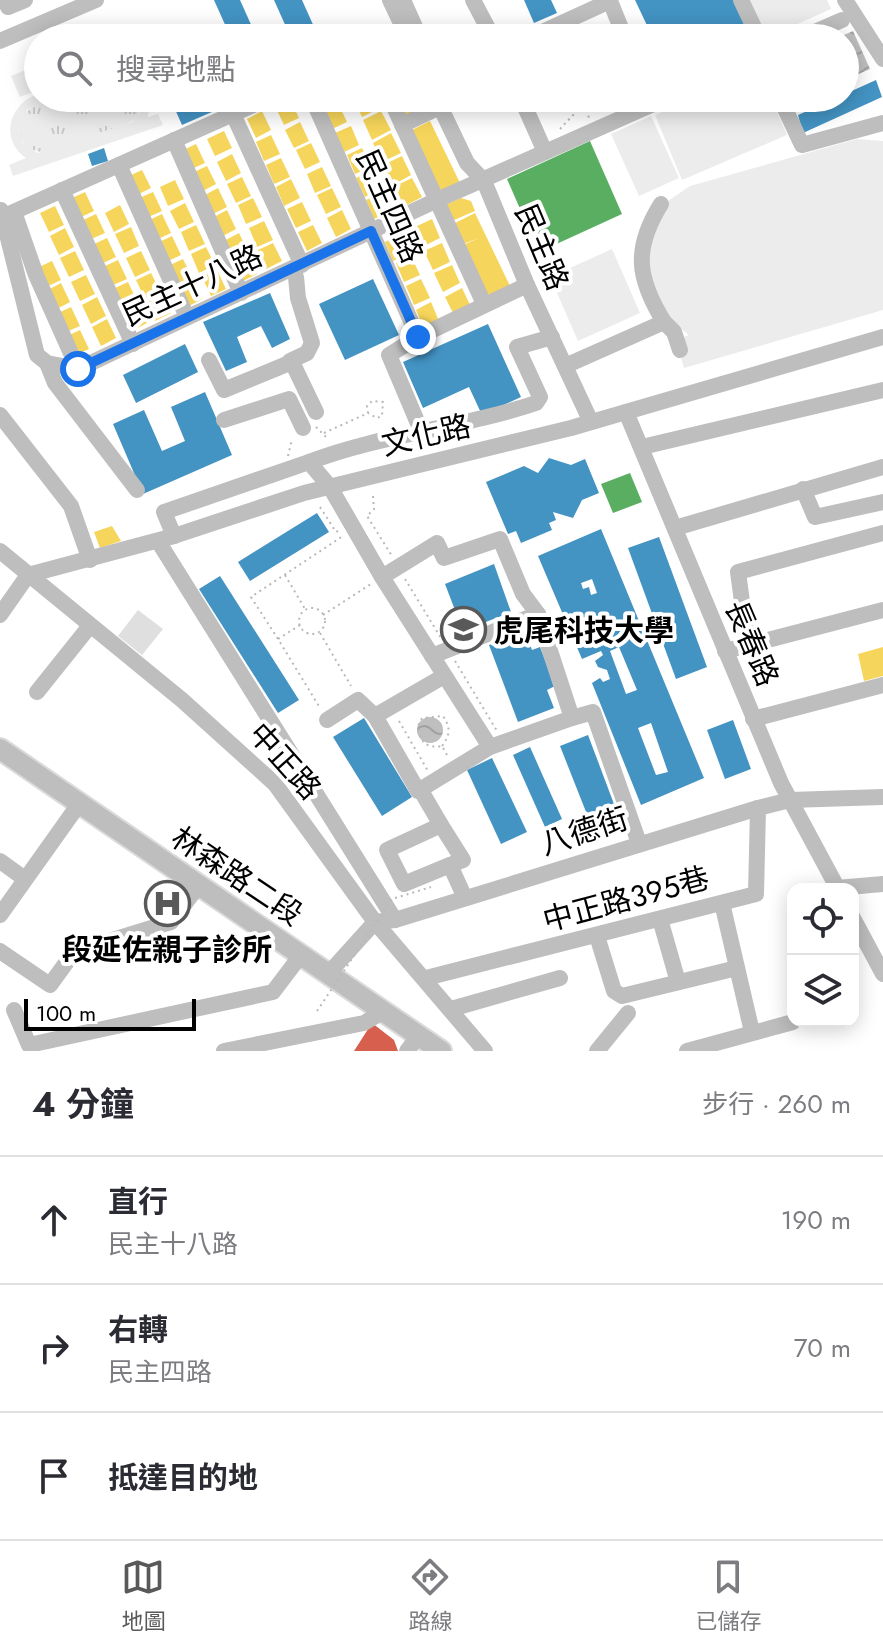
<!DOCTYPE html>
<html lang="zh-TW">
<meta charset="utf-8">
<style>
:root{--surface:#fff;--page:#f7f7f7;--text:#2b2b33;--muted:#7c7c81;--line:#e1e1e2;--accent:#595959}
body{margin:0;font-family:Jost,"Noto Sans TC",sans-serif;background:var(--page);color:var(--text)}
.controls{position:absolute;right:24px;bottom:24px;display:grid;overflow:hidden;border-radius:16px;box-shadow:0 4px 20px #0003}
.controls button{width:72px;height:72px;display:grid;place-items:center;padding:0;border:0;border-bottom:2px solid var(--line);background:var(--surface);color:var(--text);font:40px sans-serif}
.scale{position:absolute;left:24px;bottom:20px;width:172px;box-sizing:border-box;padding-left:8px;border:4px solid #000;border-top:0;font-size:22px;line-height:28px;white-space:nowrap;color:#000;-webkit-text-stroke:6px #fff;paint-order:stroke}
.stop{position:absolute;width:24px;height:24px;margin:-18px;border:6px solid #1a73e8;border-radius:50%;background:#fff}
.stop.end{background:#1a73e8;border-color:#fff;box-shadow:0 2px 8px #0008}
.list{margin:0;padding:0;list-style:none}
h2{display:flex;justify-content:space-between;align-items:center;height:104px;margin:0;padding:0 32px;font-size:34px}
h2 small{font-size:26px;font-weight:400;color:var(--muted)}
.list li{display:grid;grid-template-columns:52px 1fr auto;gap:24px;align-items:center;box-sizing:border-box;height:128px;padding:0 32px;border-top:2px solid var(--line)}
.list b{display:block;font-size:30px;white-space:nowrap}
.list p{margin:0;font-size:26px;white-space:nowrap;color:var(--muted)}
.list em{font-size:26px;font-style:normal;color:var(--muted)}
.icon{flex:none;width:44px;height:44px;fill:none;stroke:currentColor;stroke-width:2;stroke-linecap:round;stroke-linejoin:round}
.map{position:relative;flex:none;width:883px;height:1051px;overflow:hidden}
.search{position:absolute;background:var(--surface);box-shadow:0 4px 20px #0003;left:24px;right:24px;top:24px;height:88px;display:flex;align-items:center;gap:20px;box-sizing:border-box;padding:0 28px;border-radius:44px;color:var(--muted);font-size:30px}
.sheet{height:488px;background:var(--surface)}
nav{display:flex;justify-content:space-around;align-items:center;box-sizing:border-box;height:112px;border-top:2px solid var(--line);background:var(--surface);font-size:22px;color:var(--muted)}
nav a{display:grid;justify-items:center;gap:4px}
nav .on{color:var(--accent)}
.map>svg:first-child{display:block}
.grass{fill:url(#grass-tufts)}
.park{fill:#ececec}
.water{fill:url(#water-waves)}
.homes{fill:#f6d55c}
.shops{fill:#d6604d}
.schools{fill:#4393c3;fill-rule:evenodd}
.public{fill:#5aae61}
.building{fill:#dfdfdf}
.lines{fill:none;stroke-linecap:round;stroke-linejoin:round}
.major-casing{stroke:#dbdbdb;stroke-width:24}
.path{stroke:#b9b9b9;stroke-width:2;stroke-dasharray:2 4;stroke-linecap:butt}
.minor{stroke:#bebebe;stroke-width:16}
.major{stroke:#bebebe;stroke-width:20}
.path-bridge{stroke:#b9b9b9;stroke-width:2;stroke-dasharray:2 4;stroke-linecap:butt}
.route{stroke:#1a73e8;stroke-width:10}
.labels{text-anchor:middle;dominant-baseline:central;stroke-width:8;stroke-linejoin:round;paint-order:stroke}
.street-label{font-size:30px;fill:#000;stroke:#fff}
.poi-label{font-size:30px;font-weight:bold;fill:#000;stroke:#fff;text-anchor:start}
</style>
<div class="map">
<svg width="883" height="1051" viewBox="0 0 883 1051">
<defs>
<pattern id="grass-tufts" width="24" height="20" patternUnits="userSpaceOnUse" patternTransform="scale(2)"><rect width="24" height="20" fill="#ececec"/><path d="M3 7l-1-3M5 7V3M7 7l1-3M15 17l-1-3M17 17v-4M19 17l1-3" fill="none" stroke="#c9c9c9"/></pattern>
<pattern id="water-waves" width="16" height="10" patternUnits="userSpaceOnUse" patternTransform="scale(2)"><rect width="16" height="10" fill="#bfbfbf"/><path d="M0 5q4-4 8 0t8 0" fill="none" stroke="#a2a2a2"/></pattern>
</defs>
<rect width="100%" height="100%" fill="#fff"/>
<path class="grass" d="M57,98H141C142,111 139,119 126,124L44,153L27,148L19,136C15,110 37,105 57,98Z"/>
<g class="park">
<polygon points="748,0 827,0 831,9 766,38"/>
<polygon points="38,65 38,90 20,97 11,76"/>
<path d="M38,94V98H57L27,110L18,129L23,143L38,153L132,122L140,113L141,98H150L148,117L158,114L163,125L13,176L9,165L26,158C0,140 8,104 38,94Z"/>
<polygon points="694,98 771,98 787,135 682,180 655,115"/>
<polygon points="651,116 679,178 639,196 611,134"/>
<polygon points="857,139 883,141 883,310 684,368 676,340 689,335 659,312 643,252 665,203 690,186"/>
<polygon points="612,249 640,313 578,341 550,277"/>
</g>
<g class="water">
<polygon points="853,31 870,69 845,80 845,38 837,38"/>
<circle cx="430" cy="730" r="13"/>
</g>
<g class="homes">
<polygon points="318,98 341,98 323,107"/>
<polygon points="353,98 376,98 380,108 362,117"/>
<polygon points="396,98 424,98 429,108 406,119"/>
<polygon points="290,99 299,118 284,125 275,106"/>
<polygon points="338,103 347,122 332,129 323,110"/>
<polygon points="262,111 271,130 256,138 247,119"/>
<polygon points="381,111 391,130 372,140 363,120"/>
<polygon points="430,121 460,183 439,196 408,132"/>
<polygon points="300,122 309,141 294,148 285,130"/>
<polygon points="351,126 359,145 344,152 335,133"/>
<polygon points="224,131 232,148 215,156 207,139"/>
<polygon points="391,133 401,153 382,162 373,143"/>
<polygon points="271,135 280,154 264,161 256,142"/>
<polygon points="311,143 320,162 305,169 296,150"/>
<polygon points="196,144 205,163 189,170 181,151"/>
<polygon points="362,148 371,167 355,174 347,155"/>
<polygon points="232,154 241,173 226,181 217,162"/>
<polygon points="402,156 411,175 393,185 383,165"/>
<polygon points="281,158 290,177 274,184 266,165"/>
<polygon points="207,166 216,184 201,192 192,173"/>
<polygon points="322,167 331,186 315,193 307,174"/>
<polygon points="142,170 151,188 135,196 127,177"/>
<polygon points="371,170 380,189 365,197 356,178"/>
<polygon points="242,177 251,196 236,203 227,184"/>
<polygon points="412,178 422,197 403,207 393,187"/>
<polygon points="291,179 300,198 284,206 276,187"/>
<polygon points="175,180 184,199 168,206 160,187"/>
<polygon points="218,188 227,207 211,215 203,196"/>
<polygon points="332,188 341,207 326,214 317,195"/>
<polygon points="85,192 94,211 79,218 70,199"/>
<polygon points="153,192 162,211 146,218 137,199"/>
<polygon points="381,193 390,212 374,219 366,200"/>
<polygon points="253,198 262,217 246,224 238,205"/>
<polygon points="461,198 471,201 475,211 452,221 445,205"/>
<polygon points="302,202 311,221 296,228 287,209"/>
<polygon points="185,203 194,222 179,229 170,211"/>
<polygon points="120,205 129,224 114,232 105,213"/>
<polygon points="55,206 64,225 49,232 40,213"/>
<polygon points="227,210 236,229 221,237 212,218"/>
<polygon points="342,210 351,229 336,237 327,218"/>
<polygon points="475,213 511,288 488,299 463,245 479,238 463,244 453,224"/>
<polygon points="96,214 105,233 89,240 81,221"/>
<polygon points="162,214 171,233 156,240 147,221"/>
<polygon points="432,219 440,238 422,247 413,228"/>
<polygon points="264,221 273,240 257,247 249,228"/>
<polygon points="196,225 205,244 189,251 181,232"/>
<polygon points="313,225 322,243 307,251 298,232"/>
<polygon points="131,227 139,246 124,253 115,234"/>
<polygon points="65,228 74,247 59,255 50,236"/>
<polygon points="239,233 248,252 232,259 224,241"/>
<polygon points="400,234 408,253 393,261 385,242"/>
<polygon points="172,236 181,255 166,262 157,243"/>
<polygon points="107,238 116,257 101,264 92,245"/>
<polygon points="273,243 282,261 266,269 258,250"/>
<polygon points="442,243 450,262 433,270 424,251"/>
<polygon points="206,247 215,265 199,273 191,254"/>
<polygon points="75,251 84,270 69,277 60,258"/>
<polygon points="141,251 150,270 135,277 126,258"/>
<polygon points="248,256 257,274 241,282 233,263"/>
<polygon points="411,256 420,275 404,282 396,263"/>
<polygon points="183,259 192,277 177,285 168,266"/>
<polygon points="118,260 127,279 111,286 103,267"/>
<polygon points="52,261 61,280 46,287 37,268"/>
<polygon points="452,265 460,283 443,292 434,273"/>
<polygon points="217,270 226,289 211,296 202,277"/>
<polygon points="151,273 160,291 145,299 136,280"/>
<polygon points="86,275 95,294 80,301 71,282"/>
<polygon points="421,279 430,298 414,305 406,286"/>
<polygon points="193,281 202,299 187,307 178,288"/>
<polygon points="128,282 137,301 122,308 113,289"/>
<polygon points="61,283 70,302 55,310 46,291"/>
<polygon points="462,288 471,307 454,315 445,297"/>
<polygon points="162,294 171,313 155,321 147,302"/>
<polygon points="97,297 106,316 91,324 82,305"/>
<polygon points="431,302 439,321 424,329 416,310"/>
<polygon points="138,304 147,323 132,331 123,312"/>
<polygon points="71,307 80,326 64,333 56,314"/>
<polygon points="107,319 116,338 101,346 92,327"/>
<polygon points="80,330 89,349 73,356 65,337"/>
<polygon points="112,526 121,541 100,548 94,532"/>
<polygon points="883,647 883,676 864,681 858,654"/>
</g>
<polygon class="shops" points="372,1023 394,1040 398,1051 354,1051"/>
<g class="schools">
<polygon points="214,0 240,0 257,38 231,38"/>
<polygon points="274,0 302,0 319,38 291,38"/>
<polygon points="524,0 551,0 557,13 534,23"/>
<polygon points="635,0 734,0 751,38 705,38 700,27 676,38 653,38"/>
<polygon points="346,27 350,38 322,38"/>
<polygon points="876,80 882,97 803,133 798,115 836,98 845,98 845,94"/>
<polygon points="170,98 244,98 182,125"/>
<polygon points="104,148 108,161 92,166 88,154"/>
<polygon points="373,279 399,335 345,360 319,304"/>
<polygon points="270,293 290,339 272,348 261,326 237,337 247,362 226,371 203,322"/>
<polygon points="488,324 521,397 482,415 469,387 423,408 403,362"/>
<polygon points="185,344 198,372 136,403 123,375"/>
<polygon points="205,392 232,455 143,494 113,424 144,410 162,451 185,441 171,407"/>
<polygon points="549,458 571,465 585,459 599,493 582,500 573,518 553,512 556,520 549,523 552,530 521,543 516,531 508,534 486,482 524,466 538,473"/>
<polygon points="317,513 329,532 250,581 238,562"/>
<path d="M601,529L704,778L641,805L592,683L600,678L603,682L610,679L607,670L598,667L595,661L603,655L601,651L582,659L538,556ZM592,579L597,593L591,595L589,587L583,589L581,583ZM608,620L614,633L606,643L600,623ZM619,647L637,690L626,694L610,651ZM651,723L668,772L656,775L638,728Z"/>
<polygon points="659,537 707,667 676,679 628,548"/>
<polygon points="494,564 511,612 463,631 445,584"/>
<polygon points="220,576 299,700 278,713 199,589"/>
<polygon points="525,631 532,650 540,647 555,686 547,690 554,708 518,722 489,645"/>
<polygon points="364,718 412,797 382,816 333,737"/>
<polygon points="733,720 751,769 725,779 707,730"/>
<polygon points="588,735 617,812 590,822 560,746"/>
<polygon points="530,747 562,819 545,827 513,755"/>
<polygon points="492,758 527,832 501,844 467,770"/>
</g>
<g class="public">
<polygon points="590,141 622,214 539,252 507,179"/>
<polygon points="630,473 642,502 613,513 601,484"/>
</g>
<polygon class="building" points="138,610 163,629 142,655 118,636"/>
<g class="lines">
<defs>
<polyline id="major" points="0,749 441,1051"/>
</defs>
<use href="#major" class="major-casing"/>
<g class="path">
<polyline points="581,30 588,38"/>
<polyline points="585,98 589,119"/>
<polyline points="560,129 589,98"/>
<polyline points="316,427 328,439"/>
<polyline points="324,433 368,413 367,406 372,401 383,402 382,416 377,418 368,413"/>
<polyline points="288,456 292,439"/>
<polyline points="373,496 374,509 367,516 392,556"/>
<polyline points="320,507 336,532 340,530"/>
<polyline points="285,575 305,609"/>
<polyline points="405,579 441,638"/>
<circle cx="312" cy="621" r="13"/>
<polyline points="323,615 371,584"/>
<polyline points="300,625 278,639 320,708"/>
<polyline points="320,633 351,686"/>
<polyline points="278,639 251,597 343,536"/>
<polyline points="455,661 497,731"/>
<polyline points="399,721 428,771"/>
<path d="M442,746C450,735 451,728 443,716L422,718L418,726C419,741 426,749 442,746L448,757"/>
</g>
<g class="minor">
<polyline points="5,0 8,7 25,0"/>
<polyline points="390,0 408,38"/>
<polyline points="403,0 420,38"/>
<polyline points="473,0 493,38"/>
<polyline points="741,0 759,38"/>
<polyline points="845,0 883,59"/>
<polyline points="529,38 610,1 625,38"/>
<polyline points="801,38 842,20"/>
<polyline points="0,41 96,0"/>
<polyline points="312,98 418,337"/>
<polyline points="390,98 484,304"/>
<polyline points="436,98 467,163 484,181 527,285 591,422"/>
<polyline points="521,98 545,152"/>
<polyline points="780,98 802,145 883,123"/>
<polyline points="233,114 302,265"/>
<polyline points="402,125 448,103"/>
<polyline points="174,140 241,293"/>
<polyline points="119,165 187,317"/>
<polyline points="62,190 133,344"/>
<path d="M661,204C633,249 637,278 664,322"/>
<polyline points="1,210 37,355 47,363 78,369"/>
<polyline points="14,212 36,275 78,369"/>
<polyline points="2,217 269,98"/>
<polyline points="209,360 224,390 292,362 316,412"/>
<polyline points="290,361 307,353 312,343 298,298 296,277"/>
<polyline points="47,363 55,383 137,490"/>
<polyline points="565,366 664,322 674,332 680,350"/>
<polyline points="78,369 437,200 667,98"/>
<polyline points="626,412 781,783 838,889"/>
<polyline points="0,415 71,506 90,560"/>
<polyline points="224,420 289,399 303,428"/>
<polyline points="422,433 389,355 418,337 527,285"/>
<polyline points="642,447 883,390"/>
<path d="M309,462C382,434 462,428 536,403L540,397L517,347L552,337"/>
<polyline points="803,489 815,517 883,502"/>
<polyline points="675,528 883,467"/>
<polyline points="174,536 164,512 309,462 330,487 382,577 490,747 418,791 375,716 444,676"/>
<polyline points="158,541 395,920"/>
<polyline points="0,551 182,700 275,784 375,922 485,1051"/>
<polyline points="382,577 437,543 444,558 500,539 523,594 538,614 572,718 490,747"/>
<polyline points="0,615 28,575 174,536 304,493 571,428 883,337"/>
<polyline points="748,646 738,572 883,533"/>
<polyline points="725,651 883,610"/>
<polyline points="432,656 538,614"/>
<polyline points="37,692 89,627"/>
<polyline points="572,718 593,712 639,843"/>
<polyline points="753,719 883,685"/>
<polyline points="327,720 358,700 375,716"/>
<polyline points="420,789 441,825 387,850 404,884 450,865 465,898"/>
<polyline points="441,825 463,860 450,865"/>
<polyline points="0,861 25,879"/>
<polyline points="837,888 883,884"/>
<polyline points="722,903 752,1032"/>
<polyline points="0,915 79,804"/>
<polyline points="853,918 883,974"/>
<polyline points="660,919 678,982"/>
<polyline points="597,936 614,991 622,996 737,968"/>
<polyline points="0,951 50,985 74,952 171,922 199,885"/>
<polyline points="328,974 375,922 395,920 758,808 790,800 883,797"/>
<polyline points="426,978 756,894 758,808"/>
<polyline points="451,1009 560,978"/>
<polyline points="14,1010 29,1045 273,992 301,955"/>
<polyline points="224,1051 364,1023 384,1011"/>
<polyline points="407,1051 419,1035"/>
<polyline points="597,1051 628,1013"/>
<polyline points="687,1051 793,1022"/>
</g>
<use href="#major" class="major"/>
<polyline class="path-bridge" points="317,1011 392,899 431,887"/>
</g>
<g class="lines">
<polyline class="route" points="78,369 371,231 418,337"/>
</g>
<defs>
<symbol id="university-ring" viewBox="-11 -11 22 22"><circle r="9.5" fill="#fff" stroke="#595959" stroke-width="1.5"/><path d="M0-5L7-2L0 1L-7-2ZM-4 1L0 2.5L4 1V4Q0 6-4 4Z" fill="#595959"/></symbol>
<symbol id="hospital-ring" viewBox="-11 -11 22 22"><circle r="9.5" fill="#fff" stroke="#595959" stroke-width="1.5"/><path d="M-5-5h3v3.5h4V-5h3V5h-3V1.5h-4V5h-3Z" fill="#595959"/></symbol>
</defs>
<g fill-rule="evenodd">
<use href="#university-ring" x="438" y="604" width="51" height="51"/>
<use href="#hospital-ring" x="142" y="878" width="51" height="51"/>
</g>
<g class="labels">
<g class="street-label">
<text transform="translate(390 206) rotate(66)">民主四路</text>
<text transform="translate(542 247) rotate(67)">民主路</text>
<text transform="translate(192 285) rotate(-25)">民主十八路</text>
<text transform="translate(426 435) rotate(-13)">文化路</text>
<text transform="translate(752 643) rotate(67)">長春路</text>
<text transform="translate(285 761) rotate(48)">中正路</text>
<text transform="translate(584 831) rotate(-18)">八德街</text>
<text transform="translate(237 876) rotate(34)">林森路二段</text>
<text transform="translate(626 899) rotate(-15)">中正路395巷</text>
</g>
<g class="poi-label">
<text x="494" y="630">虎尾科技大學</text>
<text x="167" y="949" text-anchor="middle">段延佐親子診所</text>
</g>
</g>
</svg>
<div class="controls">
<button><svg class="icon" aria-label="locate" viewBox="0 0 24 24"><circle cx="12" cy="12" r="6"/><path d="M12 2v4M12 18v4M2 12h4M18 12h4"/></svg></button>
<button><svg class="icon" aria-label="layers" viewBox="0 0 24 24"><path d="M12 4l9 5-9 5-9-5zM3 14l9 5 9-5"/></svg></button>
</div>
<div class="scale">100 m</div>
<div class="stop" style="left:78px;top:369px"></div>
<div class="stop end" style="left:418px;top:337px"></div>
<div class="search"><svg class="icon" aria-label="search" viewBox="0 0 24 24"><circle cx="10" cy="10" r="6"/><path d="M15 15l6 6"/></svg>搜尋地點</div>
</div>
<section class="sheet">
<h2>4 分鐘<small>步行 · 260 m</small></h2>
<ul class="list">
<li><svg class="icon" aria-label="ahead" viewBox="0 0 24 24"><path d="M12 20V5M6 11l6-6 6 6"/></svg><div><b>直行</b><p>民主十八路</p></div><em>190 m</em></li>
<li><svg class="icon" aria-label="right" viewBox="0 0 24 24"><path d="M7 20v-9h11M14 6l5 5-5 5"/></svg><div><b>右轉</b><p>民主四路</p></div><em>70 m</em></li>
<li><svg class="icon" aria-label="arrive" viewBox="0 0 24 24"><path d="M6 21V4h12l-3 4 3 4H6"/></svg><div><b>抵達目的地</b></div></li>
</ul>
</section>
<nav>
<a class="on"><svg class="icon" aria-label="map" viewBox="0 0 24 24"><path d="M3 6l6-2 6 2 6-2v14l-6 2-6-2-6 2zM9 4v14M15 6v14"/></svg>地圖</a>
<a><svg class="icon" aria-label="directions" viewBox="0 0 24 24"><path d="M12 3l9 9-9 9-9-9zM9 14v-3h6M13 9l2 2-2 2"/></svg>路線</a>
<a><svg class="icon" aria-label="saved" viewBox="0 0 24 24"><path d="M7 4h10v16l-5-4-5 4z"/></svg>已儲存</a>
</nav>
